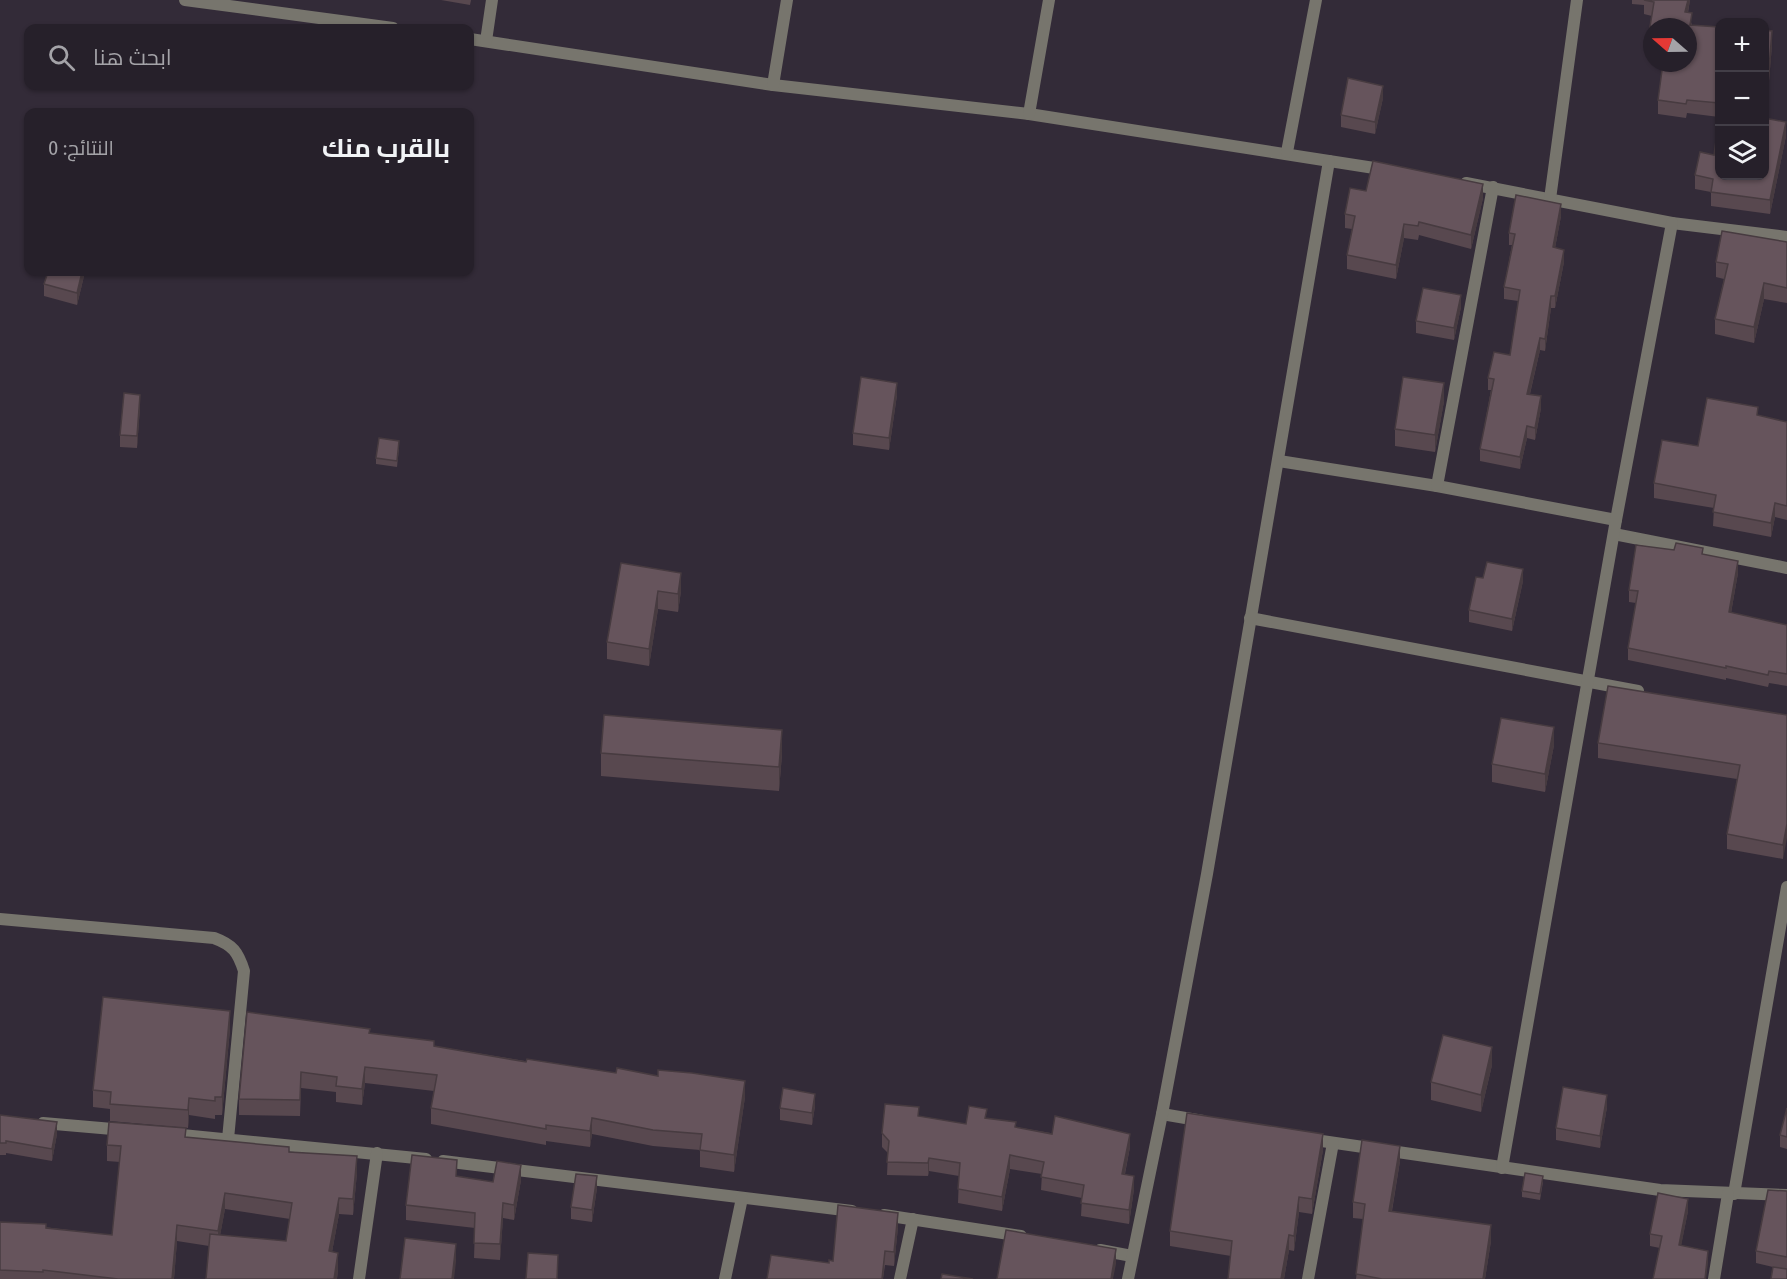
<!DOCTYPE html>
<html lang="ar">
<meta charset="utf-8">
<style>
:root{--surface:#26202a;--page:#2e2832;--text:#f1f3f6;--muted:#a4a3a8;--line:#423e47}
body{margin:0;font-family:"Fira Sans Condensed",Cairo,sans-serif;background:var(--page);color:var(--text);direction:rtl}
.controls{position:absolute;right:18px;top:18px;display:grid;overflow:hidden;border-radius:12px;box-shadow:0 2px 4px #0004}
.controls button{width:54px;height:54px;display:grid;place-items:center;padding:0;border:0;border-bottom:2px solid var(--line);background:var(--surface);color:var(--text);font:30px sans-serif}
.compass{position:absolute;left:1643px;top:18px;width:54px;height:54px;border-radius:50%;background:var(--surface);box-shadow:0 2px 4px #0004;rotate:290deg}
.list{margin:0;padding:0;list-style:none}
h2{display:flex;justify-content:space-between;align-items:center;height:78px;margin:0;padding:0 24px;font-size:26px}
h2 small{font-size:20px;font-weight:400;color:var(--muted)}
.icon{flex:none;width:33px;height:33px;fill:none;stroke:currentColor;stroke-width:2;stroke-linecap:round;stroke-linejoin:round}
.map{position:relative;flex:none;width:1787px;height:1279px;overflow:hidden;direction:ltr}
.search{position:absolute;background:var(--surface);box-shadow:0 2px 4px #0004;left:24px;top:24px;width:450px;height:66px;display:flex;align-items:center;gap:15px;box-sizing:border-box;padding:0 21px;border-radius:12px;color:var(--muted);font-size:22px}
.panel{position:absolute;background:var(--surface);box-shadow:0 2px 4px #0004;left:24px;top:108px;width:450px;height:168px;border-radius:12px;direction:rtl}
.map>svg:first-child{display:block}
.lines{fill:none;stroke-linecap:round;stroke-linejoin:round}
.minor{stroke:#77756d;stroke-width:12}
.wall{fill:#58484f;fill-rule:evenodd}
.shaded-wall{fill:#473b40}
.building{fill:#66545c;stroke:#473b40;stroke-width:1.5}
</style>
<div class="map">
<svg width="1787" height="1279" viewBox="0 0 1787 1279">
<rect width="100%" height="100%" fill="#332b38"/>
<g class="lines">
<g class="minor">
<polyline points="185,0 393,28"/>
<polyline points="470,39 773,85 1029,114 1387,170"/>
<polyline points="486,41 492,0"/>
<polyline points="773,85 787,0"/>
<polyline points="1029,114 1049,0"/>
<polyline points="1287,152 1316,0"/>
<polyline points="1466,183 1672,223 1787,237"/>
<polyline points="1550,199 1577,0"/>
<polyline points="1279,461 1437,486 1616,520"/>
<polyline points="1437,486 1493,187"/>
<polyline points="1614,534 1787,568"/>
<polyline points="1250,618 1638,691"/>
<path d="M0,919L214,938C233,945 238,952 244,971L228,1139"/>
<polyline points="1162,1114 1203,1121"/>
<polyline points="43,1123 124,1130"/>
<polyline points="172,1134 426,1159"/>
<polyline points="1308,1139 1660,1190 1787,1195"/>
<polyline points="443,1161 852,1211"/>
<polyline points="1502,1168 1616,520 1672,223"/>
<polyline points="1734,1194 1787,887"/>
<polyline points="884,1215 1021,1236"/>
<polyline points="1100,1250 1132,1256"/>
<polyline points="359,1279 377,1153"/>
<polyline points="725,1279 742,1198"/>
<polyline points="900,1279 913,1219"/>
<polyline points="1128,1279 1162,1114 1207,874 1329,161"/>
<polyline points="1308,1279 1333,1143"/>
<polyline points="1714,1279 1728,1194"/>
</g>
</g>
<g class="wall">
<polygon points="441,0 471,0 470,5"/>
<polygon points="1632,0 1690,0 1688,13 1692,25 1719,27 1719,117 1687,113 1686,118 1658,114 1658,100 1688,63 1652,27 1652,60 1647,59 1647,45 1652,16 1644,14 1644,5 1632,4"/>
<polygon points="1764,30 1772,45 1769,81 1764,81"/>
<polygon points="1383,98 1375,134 1341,127 1341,115"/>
<polygon points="1786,136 1770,214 1711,206 1711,192 1695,189 1695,175 1714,155"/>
<polygon points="1366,191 1483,198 1471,249 1419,235 1418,240 1404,238 1396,279 1347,269 1347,255 1352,229 1345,228 1345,214"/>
<polygon points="1561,216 1555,248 1564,262 1555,308 1551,308 1545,351 1540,350 1530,394 1541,408 1535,440 1527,438 1520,469 1480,461 1480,449 1491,390 1488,390 1488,378 1510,355 1518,301 1504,299 1504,287 1512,245 1509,245 1509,233"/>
<polygon points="1787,242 1787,303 1764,299 1754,343 1715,334 1715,319 1724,279 1716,277 1716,262"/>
<polygon points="84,272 84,276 77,305 44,296 44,284"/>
<polygon points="1461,307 1454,340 1416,333 1416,321"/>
<polygon points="897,395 889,450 853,445 853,433"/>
<polygon points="1444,401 1435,452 1395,446 1395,429"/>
<polygon points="140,407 137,448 120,447 120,435"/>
<polygon points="1758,415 1787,422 1787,520 1775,517 1771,537 1713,526 1714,508 1654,498 1654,483 1698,446"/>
<polygon points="399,447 397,467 376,464 376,458"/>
<polygon points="1703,555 1738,573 1731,613 1787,625 1787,686 1769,683 1768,687 1726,678 1726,680 1628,660 1628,648 1636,603 1629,602 1629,590"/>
<polygon points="621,563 681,591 678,612 658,609 649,666 607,659 607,642"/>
<polygon points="1483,578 1523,581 1512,631 1469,622 1469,610"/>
<polygon points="1787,715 1783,859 1727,849 1727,834 1737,779 1598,758 1598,743"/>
<polygon points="1554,745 1545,792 1492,782 1492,764"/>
<polygon points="601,753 782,754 779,791 601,776"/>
<polygon points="230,1029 222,1115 215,1115 215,1119 189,1115 188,1128 110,1121 110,1109 93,1107 93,1090"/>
<polygon points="370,1033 434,1046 745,1097 734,1172 700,1167 700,1150 653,1146 592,1134 590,1147 546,1141 546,1145 431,1124 431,1108 434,1091 365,1083 362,1105 336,1102 336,1092 301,1088 300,1116 239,1115 239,1099"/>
<polygon points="1492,1065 1481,1112 1431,1100 1431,1082"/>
<polygon points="815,1106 812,1125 780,1120 780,1108"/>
<polygon points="1607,1107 1600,1148 1556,1140 1556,1128"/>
<polygon points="1787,1108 1787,1149 1780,1147 1780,1135"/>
<polygon points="0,1115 57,1134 52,1161 6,1153 6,1155 0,1155"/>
<polygon points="919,1116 966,1124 987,1118 1016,1127 1130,1147 1125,1174 1134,1189 1129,1224 1081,1216 1082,1198 1041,1190 1042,1174 1010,1169 1002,1211 958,1203 959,1176 929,1171 928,1176 887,1175 888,1153 882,1147 882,1133"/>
<path d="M186,1137L289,1152L357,1173L353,1215L339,1214L332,1252L338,1269L337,1279H206L209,1246L177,1241L174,1279H0V1222L112,1235L120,1162L107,1161V1145ZM225,1209L290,1219L286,1241L220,1235Z"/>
<polygon points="1323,1150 1312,1214 1299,1212 1294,1251 1289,1250 1284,1279 1228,1279 1231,1256 1170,1246 1170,1231"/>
<polygon points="1400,1161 1392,1211 1491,1241 1485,1279 1356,1279 1363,1219 1353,1218 1353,1202"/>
<polygon points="457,1176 493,1182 521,1180 514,1220 503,1218 500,1260 474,1258 475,1228 406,1220 406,1205"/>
<polygon points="1543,1182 1540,1200 1522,1197 1522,1191"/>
<polygon points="597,1188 592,1222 571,1219 571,1207"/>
<polygon points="1787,1191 1787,1279 1773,1267 1756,1263 1756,1251"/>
<polygon points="1688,1211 1681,1245 1708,1263 1660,1248 1650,1246 1650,1234"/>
<polygon points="898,1227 894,1266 885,1265 883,1279 767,1279 829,1263"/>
</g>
<g class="shaded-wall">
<polygon points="1688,0 1690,0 1685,26 1685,12"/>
<polygon points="1772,31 1772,45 1769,81 1769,68"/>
<polygon points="1383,86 1383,98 1375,134 1375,122"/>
<polygon points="1786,122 1786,136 1770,214 1770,200"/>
<polygon points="1483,184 1483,198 1471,249 1471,235"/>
<polygon points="1561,204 1561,216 1553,259 1553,247"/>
<polygon points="1404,224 1404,238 1396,279 1396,265"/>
<polygon points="1564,250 1564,262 1555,308 1555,296"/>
<polygon points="82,272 84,272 84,276 77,305 77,293"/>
<polygon points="1764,283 1764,299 1754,343 1754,327"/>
<polygon points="1461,295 1461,307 1454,340 1454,328"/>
<polygon points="1551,296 1551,308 1545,351 1545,339"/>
<polygon points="1540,338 1540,350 1527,406 1527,394"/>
<polygon points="897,383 897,395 889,450 889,438"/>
<polygon points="1444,383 1444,401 1435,452 1435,435"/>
<polygon points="140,395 140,407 137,448 137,436"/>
<polygon points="1541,396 1541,408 1535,440 1535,428"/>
<polygon points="1527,426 1527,438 1520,469 1520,457"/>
<polygon points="1775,503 1775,517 1771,537 1771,523"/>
<polygon points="1738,561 1738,573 1729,624 1729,612"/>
<polygon points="1523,569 1523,581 1512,631 1512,619"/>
<polygon points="681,573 681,591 678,612 678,594"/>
<polygon points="658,591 658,609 649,666 649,649"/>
<polygon points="1554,727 1554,745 1545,792 1545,774"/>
<polygon points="782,730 782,754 779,791 779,767"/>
<polygon points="1787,824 1787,838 1783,859 1783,845"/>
<polygon points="230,1011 230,1029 222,1115 222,1097"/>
<polygon points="1492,1047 1492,1065 1481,1112 1481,1095"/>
<polygon points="365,1067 365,1083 362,1105 362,1089"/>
<polygon points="745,1081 745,1097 734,1172 734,1155"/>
<polygon points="815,1094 815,1106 812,1125 812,1113"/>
<polygon points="1607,1095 1607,1107 1600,1148 1600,1136"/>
<polygon points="189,1098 189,1115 188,1128 188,1110"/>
<polygon points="592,1118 592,1134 590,1147 590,1131"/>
<polygon points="57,1122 57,1134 52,1161 52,1149"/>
<polygon points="1130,1134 1130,1147 1122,1187 1122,1174"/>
<polygon points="1323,1134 1323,1150 1312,1214 1312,1199"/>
<polygon points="1400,1146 1400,1161 1389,1227 1389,1211"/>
<polygon points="1010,1155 1010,1169 1002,1211 1002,1197"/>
<polygon points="357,1156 357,1173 353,1215 353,1199"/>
<polygon points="929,1158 929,1171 928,1176 928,1163"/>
<polygon points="521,1165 521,1180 514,1220 514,1205"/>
<polygon points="597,1176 597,1188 592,1222 592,1210"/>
<polygon points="1134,1176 1134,1189 1129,1224 1129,1210"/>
<polygon points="225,1193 225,1209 218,1247 218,1231"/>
<polygon points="1299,1197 1299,1212 1294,1251 1294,1236"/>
<polygon points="339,1198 339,1214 329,1268 329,1251"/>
<polygon points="1688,1199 1688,1211 1679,1257 1679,1245"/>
<polygon points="503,1203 503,1218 500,1260 500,1244"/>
<polygon points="898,1213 898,1227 894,1266 894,1252"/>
<polygon points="177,1225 177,1241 174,1279 172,1279"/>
<polygon points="1491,1225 1491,1241 1485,1279 1483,1279"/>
<polygon points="1289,1235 1289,1250 1284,1279 1281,1279"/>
<polygon points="456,1244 456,1262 454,1279 452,1279"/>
<polygon points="1116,1249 1116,1264 1113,1279 1111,1279"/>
<polygon points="885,1251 883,1279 882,1279"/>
<polygon points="1708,1251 1708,1263 1706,1279 1705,1279"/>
<polygon points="338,1253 338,1269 337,1279 334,1279"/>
</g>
<g class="building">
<polygon points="1644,0 1688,0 1685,12 1692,13 1690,25 1719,27 1719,103 1687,100 1686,104 1658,100 1663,63 1688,63 1688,27 1652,27 1652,46 1647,45 1654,2"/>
<polygon points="1764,30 1772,31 1769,68 1764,67"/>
<polygon points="1348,78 1383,86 1375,122 1341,115"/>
<polygon points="1719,118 1719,176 1764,176 1764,118 1786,122 1770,200 1711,192 1713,179 1695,175 1700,152 1714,155"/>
<polygon points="1373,161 1483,184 1471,235 1419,222 1418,226 1404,224 1396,265 1347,255 1355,216 1345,214 1350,188 1366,191"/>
<polygon points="1516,195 1561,204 1553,247 1564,250 1555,296 1551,296 1545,339 1540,338 1527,394 1541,396 1535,428 1527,426 1520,457 1480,449 1494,379 1488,378 1494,352 1510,355 1520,290 1504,287 1515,234 1509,233"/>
<polygon points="1722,231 1787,242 1787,288 1764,283 1754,327 1715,319 1728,264 1716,262"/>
<polygon points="48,272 82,272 77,293 44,284"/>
<polygon points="1423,288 1461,295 1454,328 1416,321"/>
<polygon points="861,377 897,383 889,438 853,433"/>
<polygon points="1403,377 1444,383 1435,435 1395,429"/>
<polygon points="124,393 140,395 137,436 120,435"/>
<polygon points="1707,398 1758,407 1757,415 1787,422 1787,506 1775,503 1771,523 1713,512 1716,495 1654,483 1662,440 1698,446"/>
<polygon points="379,438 399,441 397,461 376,458"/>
<polygon points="1676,543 1703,548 1702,554 1738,561 1729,612 1787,625 1787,674 1769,671 1768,675 1726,666 1726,668 1628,648 1638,591 1629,590 1636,545 1674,550"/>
<polygon points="1487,562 1523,569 1512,619 1469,610 1476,577 1483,578"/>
<polygon points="621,563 681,573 678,594 658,591 649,649 607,642"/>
<polygon points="1608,686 1787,715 1787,824 1783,845 1727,834 1740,765 1598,743"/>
<polygon points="604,715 782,730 779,767 601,753"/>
<polygon points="1501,718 1554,727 1545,774 1492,764"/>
<polygon points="103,997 230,1011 222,1097 215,1097 215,1101 189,1098 188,1110 110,1104 111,1092 93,1090"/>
<polygon points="247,1012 370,1029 369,1033 434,1041 434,1046 526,1062 527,1059 616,1073 617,1068 658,1076 658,1070 692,1073 745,1081 734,1155 700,1150 702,1134 653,1130 592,1118 590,1131 546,1125 546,1129 431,1108 437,1075 365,1067 362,1089 336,1086 337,1077 301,1072 300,1100 239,1099"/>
<polygon points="1443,1035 1492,1047 1481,1095 1431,1082"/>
<polygon points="1563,1087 1607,1095 1600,1136 1556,1128"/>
<polygon points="783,1088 815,1094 812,1113 780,1108"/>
<polygon points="885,1104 919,1107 918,1116 966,1124 969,1106 987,1109 985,1118 1016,1122 1015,1127 1052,1134 1055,1116 1130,1134 1122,1174 1134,1176 1129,1210 1081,1203 1084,1185 1041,1177 1044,1162 1010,1155 1002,1197 958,1189 960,1163 929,1158 928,1163 887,1162 889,1141 882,1133"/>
<polygon points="1787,1108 1787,1137 1780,1135"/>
<polygon points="1187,1113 1323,1134 1312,1199 1299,1197 1294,1236 1289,1235 1281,1279 1228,1279 1232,1241 1170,1231"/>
<polygon points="0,1115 57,1122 52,1149 6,1141 6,1143 0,1143"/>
<polygon points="109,1122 186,1128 185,1137 289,1147 289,1152 357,1156 353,1199 339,1198 329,1251 338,1253 334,1279 206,1279 210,1234 286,1241 292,1203 225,1193 218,1231 177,1225 172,1279 118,1279 43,1270 43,1272 0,1270 0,1222 46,1224 46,1228 112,1235 121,1146 107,1145"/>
<polygon points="1362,1140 1400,1146 1389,1211 1491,1225 1483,1279 1382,1279 1356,1274 1365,1204 1353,1202"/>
<polygon points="412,1155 457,1160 456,1176 493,1182 497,1161 521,1165 514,1205 503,1203 500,1244 474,1243 475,1213 406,1205"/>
<polygon points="1525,1173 1543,1176 1540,1194 1522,1191"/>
<polygon points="576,1174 597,1176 592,1210 571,1207"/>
<polygon points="1768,1190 1787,1191 1787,1257 1756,1251"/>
<polygon points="1658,1193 1688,1199 1679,1245 1708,1251 1705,1279 1653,1279 1662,1236 1650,1234"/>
<polygon points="838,1205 898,1213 894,1252 885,1251 882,1279 767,1279 771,1255 829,1263 829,1260 833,1261"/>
<polygon points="1006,1230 1116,1249 1111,1279 997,1279"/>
<polygon points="405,1238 456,1244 452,1279 400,1279"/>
<polygon points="528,1253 558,1255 557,1279 526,1279"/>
<polygon points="1773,1267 1787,1269 1787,1279 1771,1279"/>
<polygon points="942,1274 973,1279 941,1279"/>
</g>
</svg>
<div class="controls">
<button>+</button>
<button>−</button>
<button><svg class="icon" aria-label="layers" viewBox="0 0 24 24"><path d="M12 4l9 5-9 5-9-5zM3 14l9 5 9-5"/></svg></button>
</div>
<svg class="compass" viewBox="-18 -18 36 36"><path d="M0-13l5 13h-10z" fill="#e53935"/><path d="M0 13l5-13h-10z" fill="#a4a3a8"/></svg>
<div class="search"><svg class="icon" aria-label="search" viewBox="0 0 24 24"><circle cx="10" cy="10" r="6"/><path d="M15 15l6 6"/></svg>ابحث هنا</div>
<section class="panel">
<h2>بالقرب منك<small>النتائج: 0</small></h2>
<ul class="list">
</ul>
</section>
</div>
